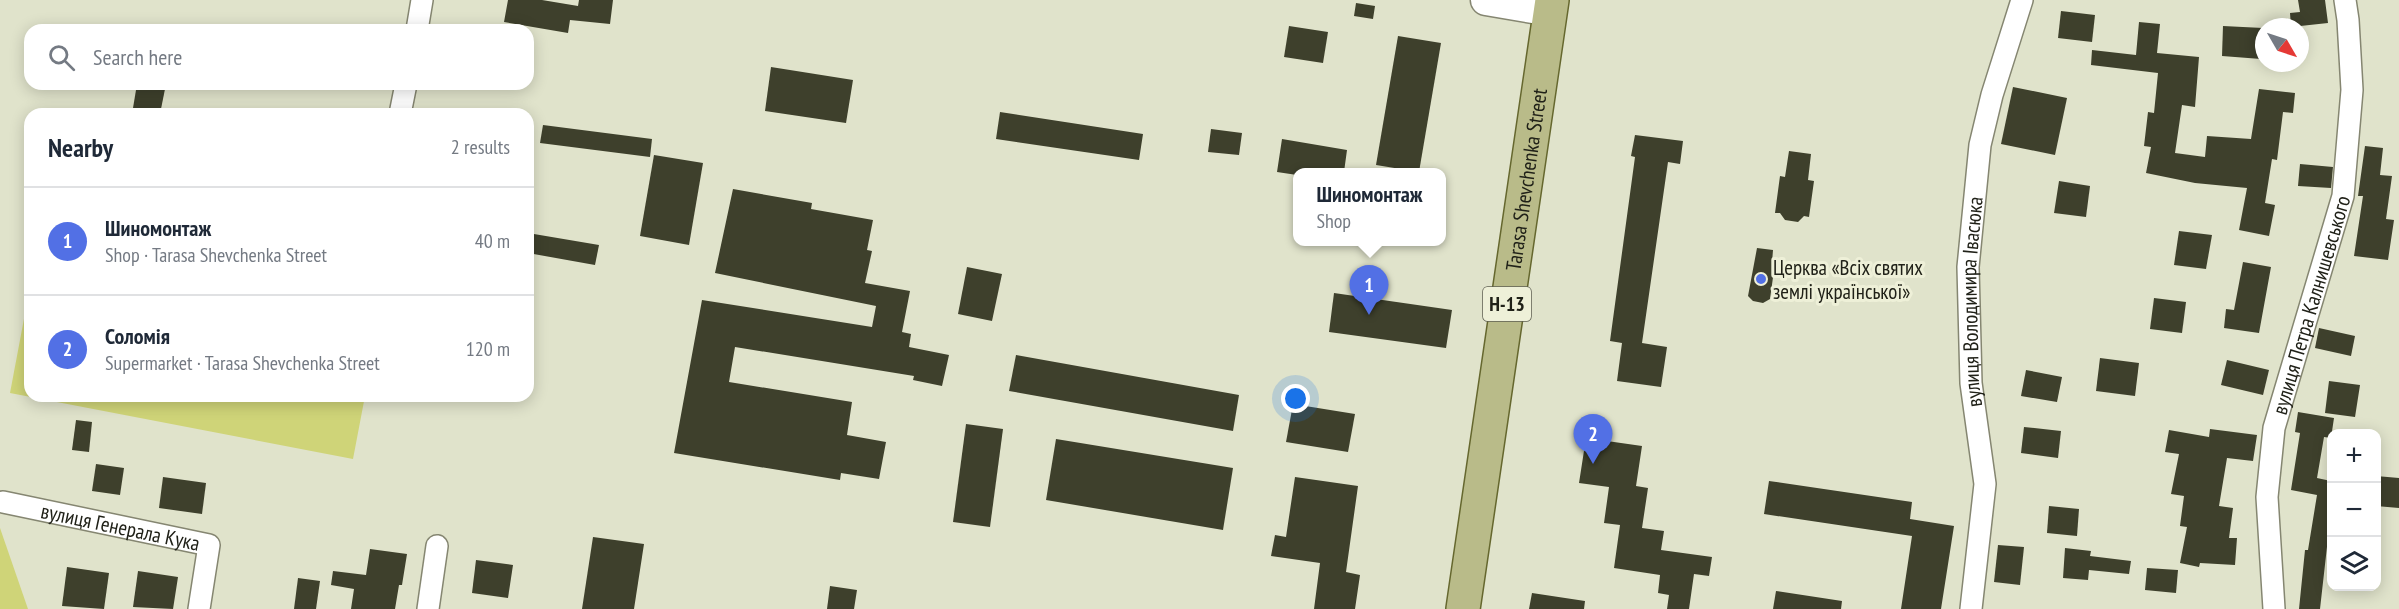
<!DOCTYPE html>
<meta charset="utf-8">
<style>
:root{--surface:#fff;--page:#f6f6f7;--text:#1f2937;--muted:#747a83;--line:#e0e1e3;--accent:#5270e5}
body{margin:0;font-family:"PT Sans Narrow",sans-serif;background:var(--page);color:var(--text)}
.controls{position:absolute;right:18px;bottom:18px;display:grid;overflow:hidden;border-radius:12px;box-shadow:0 3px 15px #0003}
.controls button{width:54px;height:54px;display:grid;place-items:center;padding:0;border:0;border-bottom:2px solid var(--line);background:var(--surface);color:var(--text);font:30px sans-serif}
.compass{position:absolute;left:2255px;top:18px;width:54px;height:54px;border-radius:50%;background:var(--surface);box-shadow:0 3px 15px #0003;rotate:129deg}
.you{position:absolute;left:1296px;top:399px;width:21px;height:21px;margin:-15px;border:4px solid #fff;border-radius:50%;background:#1a73e8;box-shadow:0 0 0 9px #1a73e833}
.badge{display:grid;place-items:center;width:39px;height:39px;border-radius:50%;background:var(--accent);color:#fff;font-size:20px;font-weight:700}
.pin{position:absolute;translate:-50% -50px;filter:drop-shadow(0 2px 3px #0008)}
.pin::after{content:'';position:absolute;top:32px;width:21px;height:18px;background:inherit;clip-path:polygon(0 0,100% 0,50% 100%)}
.popup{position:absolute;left:1293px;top:168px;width:153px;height:78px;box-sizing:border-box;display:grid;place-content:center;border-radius:12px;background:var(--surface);filter:drop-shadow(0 2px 4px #0005);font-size:20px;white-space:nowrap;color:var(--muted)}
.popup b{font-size:22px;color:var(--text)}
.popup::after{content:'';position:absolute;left:50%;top:100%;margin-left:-12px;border:12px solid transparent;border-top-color:var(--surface)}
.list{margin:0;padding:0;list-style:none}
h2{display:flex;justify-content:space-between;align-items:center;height:78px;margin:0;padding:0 24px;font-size:26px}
h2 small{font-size:20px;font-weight:400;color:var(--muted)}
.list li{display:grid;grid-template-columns:39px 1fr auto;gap:18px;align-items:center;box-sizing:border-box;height:108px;padding:0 24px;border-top:2px solid var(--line)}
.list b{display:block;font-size:22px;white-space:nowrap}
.list p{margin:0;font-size:20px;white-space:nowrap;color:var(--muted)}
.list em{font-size:20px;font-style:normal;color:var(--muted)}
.icon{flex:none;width:33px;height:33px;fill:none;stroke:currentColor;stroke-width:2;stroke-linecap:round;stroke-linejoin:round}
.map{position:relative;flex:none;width:2399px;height:609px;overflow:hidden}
.search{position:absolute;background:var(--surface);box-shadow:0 3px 15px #0003;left:24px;top:24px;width:510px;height:66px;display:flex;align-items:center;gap:15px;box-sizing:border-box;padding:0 21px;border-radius:18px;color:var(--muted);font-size:22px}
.panel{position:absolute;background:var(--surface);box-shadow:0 3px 15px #0003;left:24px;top:108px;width:510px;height:294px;border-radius:18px}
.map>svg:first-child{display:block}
.green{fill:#cfd478}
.building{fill:#3e402c}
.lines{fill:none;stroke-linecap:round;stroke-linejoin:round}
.street-casing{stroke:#858671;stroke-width:24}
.secondary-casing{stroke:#858671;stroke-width:33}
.primary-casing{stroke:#65672e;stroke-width:36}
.street{stroke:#fff;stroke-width:21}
.secondary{stroke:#fff;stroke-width:30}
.primary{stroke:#b9bb89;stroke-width:33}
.poi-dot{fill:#5270e5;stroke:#eef0d8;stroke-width:2}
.labels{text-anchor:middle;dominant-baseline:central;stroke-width:6;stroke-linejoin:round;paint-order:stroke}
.shield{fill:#eef0d8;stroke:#5e5f52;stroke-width:1.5}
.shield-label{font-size:20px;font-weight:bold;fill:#202118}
.street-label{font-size:21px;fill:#202118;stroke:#eef0d8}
.poi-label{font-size:21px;fill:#202118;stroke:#eef0d8;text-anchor:start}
</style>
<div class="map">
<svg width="2399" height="609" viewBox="0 0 2399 609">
<rect width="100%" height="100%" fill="#e0e3cb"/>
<g class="green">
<polygon points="30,287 30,396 365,396 353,459 10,393"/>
<polygon points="0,528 28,609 0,609"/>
</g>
<g class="building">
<polygon points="508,0 542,0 578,6 579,0 613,0 610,24 570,20 568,33 504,22"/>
<polygon points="2298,0 2325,0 2328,23 2291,27 2290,13 2300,12"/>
<polygon points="1356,3 1375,6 1373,19 1354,16"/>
<polygon points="2061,11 2095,15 2092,42 2058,38"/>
<polygon points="2139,22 2160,24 2157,53 2199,57 2195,107 2182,105 2175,153 2205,157 2207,136 2251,139 2259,89 2295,93 2293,113 2283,112 2277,160 2272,159 2265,203 2275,205 2269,236 2239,230 2247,188 2195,183 2146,173 2151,147 2144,146 2148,112 2154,113 2158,73 2091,65 2092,50 2136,55"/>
<polygon points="1289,26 1328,32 1323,63 1284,57"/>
<polygon points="2223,26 2263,28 2261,59 2222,56"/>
<polygon points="1398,36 1441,43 1419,172 1376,165"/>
<polygon points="771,67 853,80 846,123 765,111"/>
<polygon points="137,84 166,84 160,114 132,114"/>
<polygon points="2013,87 2067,98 2055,155 2001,144"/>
<polygon points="1000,112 1143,134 1139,160 996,139"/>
<polygon points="543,125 652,139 650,157 540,143"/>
<polygon points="1211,129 1242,133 1239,155 1208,152"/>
<polygon points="1635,135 1683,141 1680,164 1668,162 1642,343 1667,347 1661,387 1617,381 1622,343 1610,341 1635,157 1631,156"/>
<polygon points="1282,139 1347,150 1344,172 1297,172 1297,175 1277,172"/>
<polygon points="2365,146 2383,148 2380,175 2392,176 2386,219 2394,220 2388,260 2354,256 2363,196 2358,196"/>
<polygon points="1789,151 1811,154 1808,180 1814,181 1809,217 1804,216 1798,222 1785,220 1780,213 1775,213 1780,176 1785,177"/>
<polygon points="654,155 703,163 689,245 640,236"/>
<polygon points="2300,164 2333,167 2331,188 2298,186"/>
<polygon points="2059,181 2090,186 2086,217 2054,213"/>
<polygon points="733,189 812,203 811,209 873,220 867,250 872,251 865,283 910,291 902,332 911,334 909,347 949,355 942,386 913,380 914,376 735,347 729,382 852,402 847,435 886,442 879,479 841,473 840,480 674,453 702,300 872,327 876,306 715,273"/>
<polygon points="2179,231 2212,235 2206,269 2174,265"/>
<polygon points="528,233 599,245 595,265 528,253"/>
<polygon points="1757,248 1773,250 1772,263 1775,263 1770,299 1763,303 1753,301 1748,296"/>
<polygon points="2243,262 2271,267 2259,333 2224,328 2226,309 2234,310"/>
<polygon points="967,267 1002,274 992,321 958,314"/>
<polygon points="1334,293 1452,310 1446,348 1329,332"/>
<polygon points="2154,298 2186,302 2182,333 2150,329"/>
<polygon points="2319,328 2355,336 2351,356 2315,348"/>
<polygon points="1016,355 1239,395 1233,431 1009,391"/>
<polygon points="2100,358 2139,363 2135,396 2096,391"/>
<polygon points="2227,360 2269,370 2263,395 2221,385"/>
<polygon points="2026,370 2062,377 2057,402 2021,396"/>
<polygon points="2329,381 2360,385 2355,417 2325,413"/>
<polygon points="1293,404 1355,414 1348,452 1286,442"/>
<polygon points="2298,412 2334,418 2331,438 2324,437 2317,478 2331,481 2331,530 2329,529 2320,609 2299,609 2305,550 2308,550 2317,495 2291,490 2300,433 2295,432"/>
<polygon points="76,420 92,422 89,452 72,450"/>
<polygon points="966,424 1003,429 990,527 953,522"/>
<polygon points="2024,427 2061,431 2058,458 2021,453"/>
<polygon points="2210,429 2257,435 2253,461 2227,458 2219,506 2233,508 2229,538 2237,538 2235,565 2200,563 2199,567 2180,563 2187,527 2180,526 2184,496 2171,494 2179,454 2165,452 2169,430 2209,437"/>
<polygon points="1586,438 1642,446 1636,486 1648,488 1642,528 1664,531 1661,550 1712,557 1709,576 1694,574 1689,609 1667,609 1669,595 1658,593 1660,575 1614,568 1620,525 1604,523 1609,487 1579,483"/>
<polygon points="1056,439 1233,468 1223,530 1046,500"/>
<polygon points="96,464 124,468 120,495 92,491"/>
<polygon points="2376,476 2399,478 2399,508 2376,506"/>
<polygon points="163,477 206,483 202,514 159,508"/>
<polygon points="1295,477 1358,486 1346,572 1360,575 1355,609 1314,609 1320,563 1271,556 1275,535 1286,537"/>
<polygon points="1769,481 1912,502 1910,519 1954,526 1941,609 1901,609 1912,536 1764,514"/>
<polygon points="2049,506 2079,509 2077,536 2047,533"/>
<polygon points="593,537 644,544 634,609 582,609"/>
<polygon points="1998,545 2024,547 2020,585 1994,582"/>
<polygon points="2065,548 2091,551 2090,556 2131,561 2129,574 2089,570 2088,580 2063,578"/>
<polygon points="370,549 407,554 402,585 399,585 395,609 351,609 354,589 331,585 333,571 366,575"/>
<polygon points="476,560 513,565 508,598 472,593"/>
<polygon points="67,567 109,573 104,609 62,606"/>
<polygon points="2147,568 2178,570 2176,593 2145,590"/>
<polygon points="138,571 178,577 173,609 133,607"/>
<polygon points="298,578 320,581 316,609 294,609"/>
<polygon points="830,586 857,590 854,609 827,609"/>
<polygon points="1776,591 1842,601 1841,609 1773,609"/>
<polygon points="1532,593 1585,601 1584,609 1529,609"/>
</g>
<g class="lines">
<defs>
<g id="street">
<polyline points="417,30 422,0"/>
<polyline points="400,114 406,84"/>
<path id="s1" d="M3,502L209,545L199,609"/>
<polyline points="428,609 437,546"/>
<path id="s2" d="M1971,609L1985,484L1971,383L1968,267L1980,145L1992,95L2022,0"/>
<path id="s3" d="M2274,609L2267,497L2274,428L2343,196L2352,90L2348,20L2345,0"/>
</g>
<polyline id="secondary" points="1486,0 1551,11"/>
<g id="primary">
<path id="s4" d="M1463,609L1552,0"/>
</g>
</defs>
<use href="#street" class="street-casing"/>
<use href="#secondary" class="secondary-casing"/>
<use href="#primary" class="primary-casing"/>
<use href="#street" class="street"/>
<use href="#secondary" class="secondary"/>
<use href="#primary" class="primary"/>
</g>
<circle class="poi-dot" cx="1761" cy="279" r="6"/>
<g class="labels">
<rect class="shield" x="1483" y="287" width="48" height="34" rx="4.5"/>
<g class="shield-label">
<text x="1507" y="304">Н-13</text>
</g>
<g class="street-label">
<text stroke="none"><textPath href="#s4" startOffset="434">Tarasa Shevchenka Street</textPath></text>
<text stroke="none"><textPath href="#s2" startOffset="309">вулиця Володимира Івасюка</textPath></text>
<text stroke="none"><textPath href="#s3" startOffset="310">вулиця Петра Калнишевського</textPath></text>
<text stroke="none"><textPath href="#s1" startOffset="120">вулиця Генерала Кука</textPath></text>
</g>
<g class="poi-label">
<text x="1773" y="267">Церква «Всіх святих<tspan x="1773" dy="24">землі української»</tspan></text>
</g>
</g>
</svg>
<div class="controls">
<button>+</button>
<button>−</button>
<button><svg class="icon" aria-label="layers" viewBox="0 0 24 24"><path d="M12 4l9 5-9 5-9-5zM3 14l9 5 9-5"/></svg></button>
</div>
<svg class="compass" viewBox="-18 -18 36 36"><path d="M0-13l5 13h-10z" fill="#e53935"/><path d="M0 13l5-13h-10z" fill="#747a83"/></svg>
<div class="you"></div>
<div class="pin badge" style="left:1369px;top:315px">1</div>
<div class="popup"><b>Шиномонтаж</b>Shop</div>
<div class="pin badge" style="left:1593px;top:464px">2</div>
<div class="search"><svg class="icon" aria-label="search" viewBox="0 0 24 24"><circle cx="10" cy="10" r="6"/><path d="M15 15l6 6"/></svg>Search here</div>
<section class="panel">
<h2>Nearby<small>2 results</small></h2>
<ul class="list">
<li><span class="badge">1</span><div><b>Шиномонтаж</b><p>Shop · Tarasa Shevchenka Street</p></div><em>40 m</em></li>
<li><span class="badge">2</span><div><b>Соломiя</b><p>Supermarket · Tarasa Shevchenka Street</p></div><em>120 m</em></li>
</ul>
</section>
</div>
